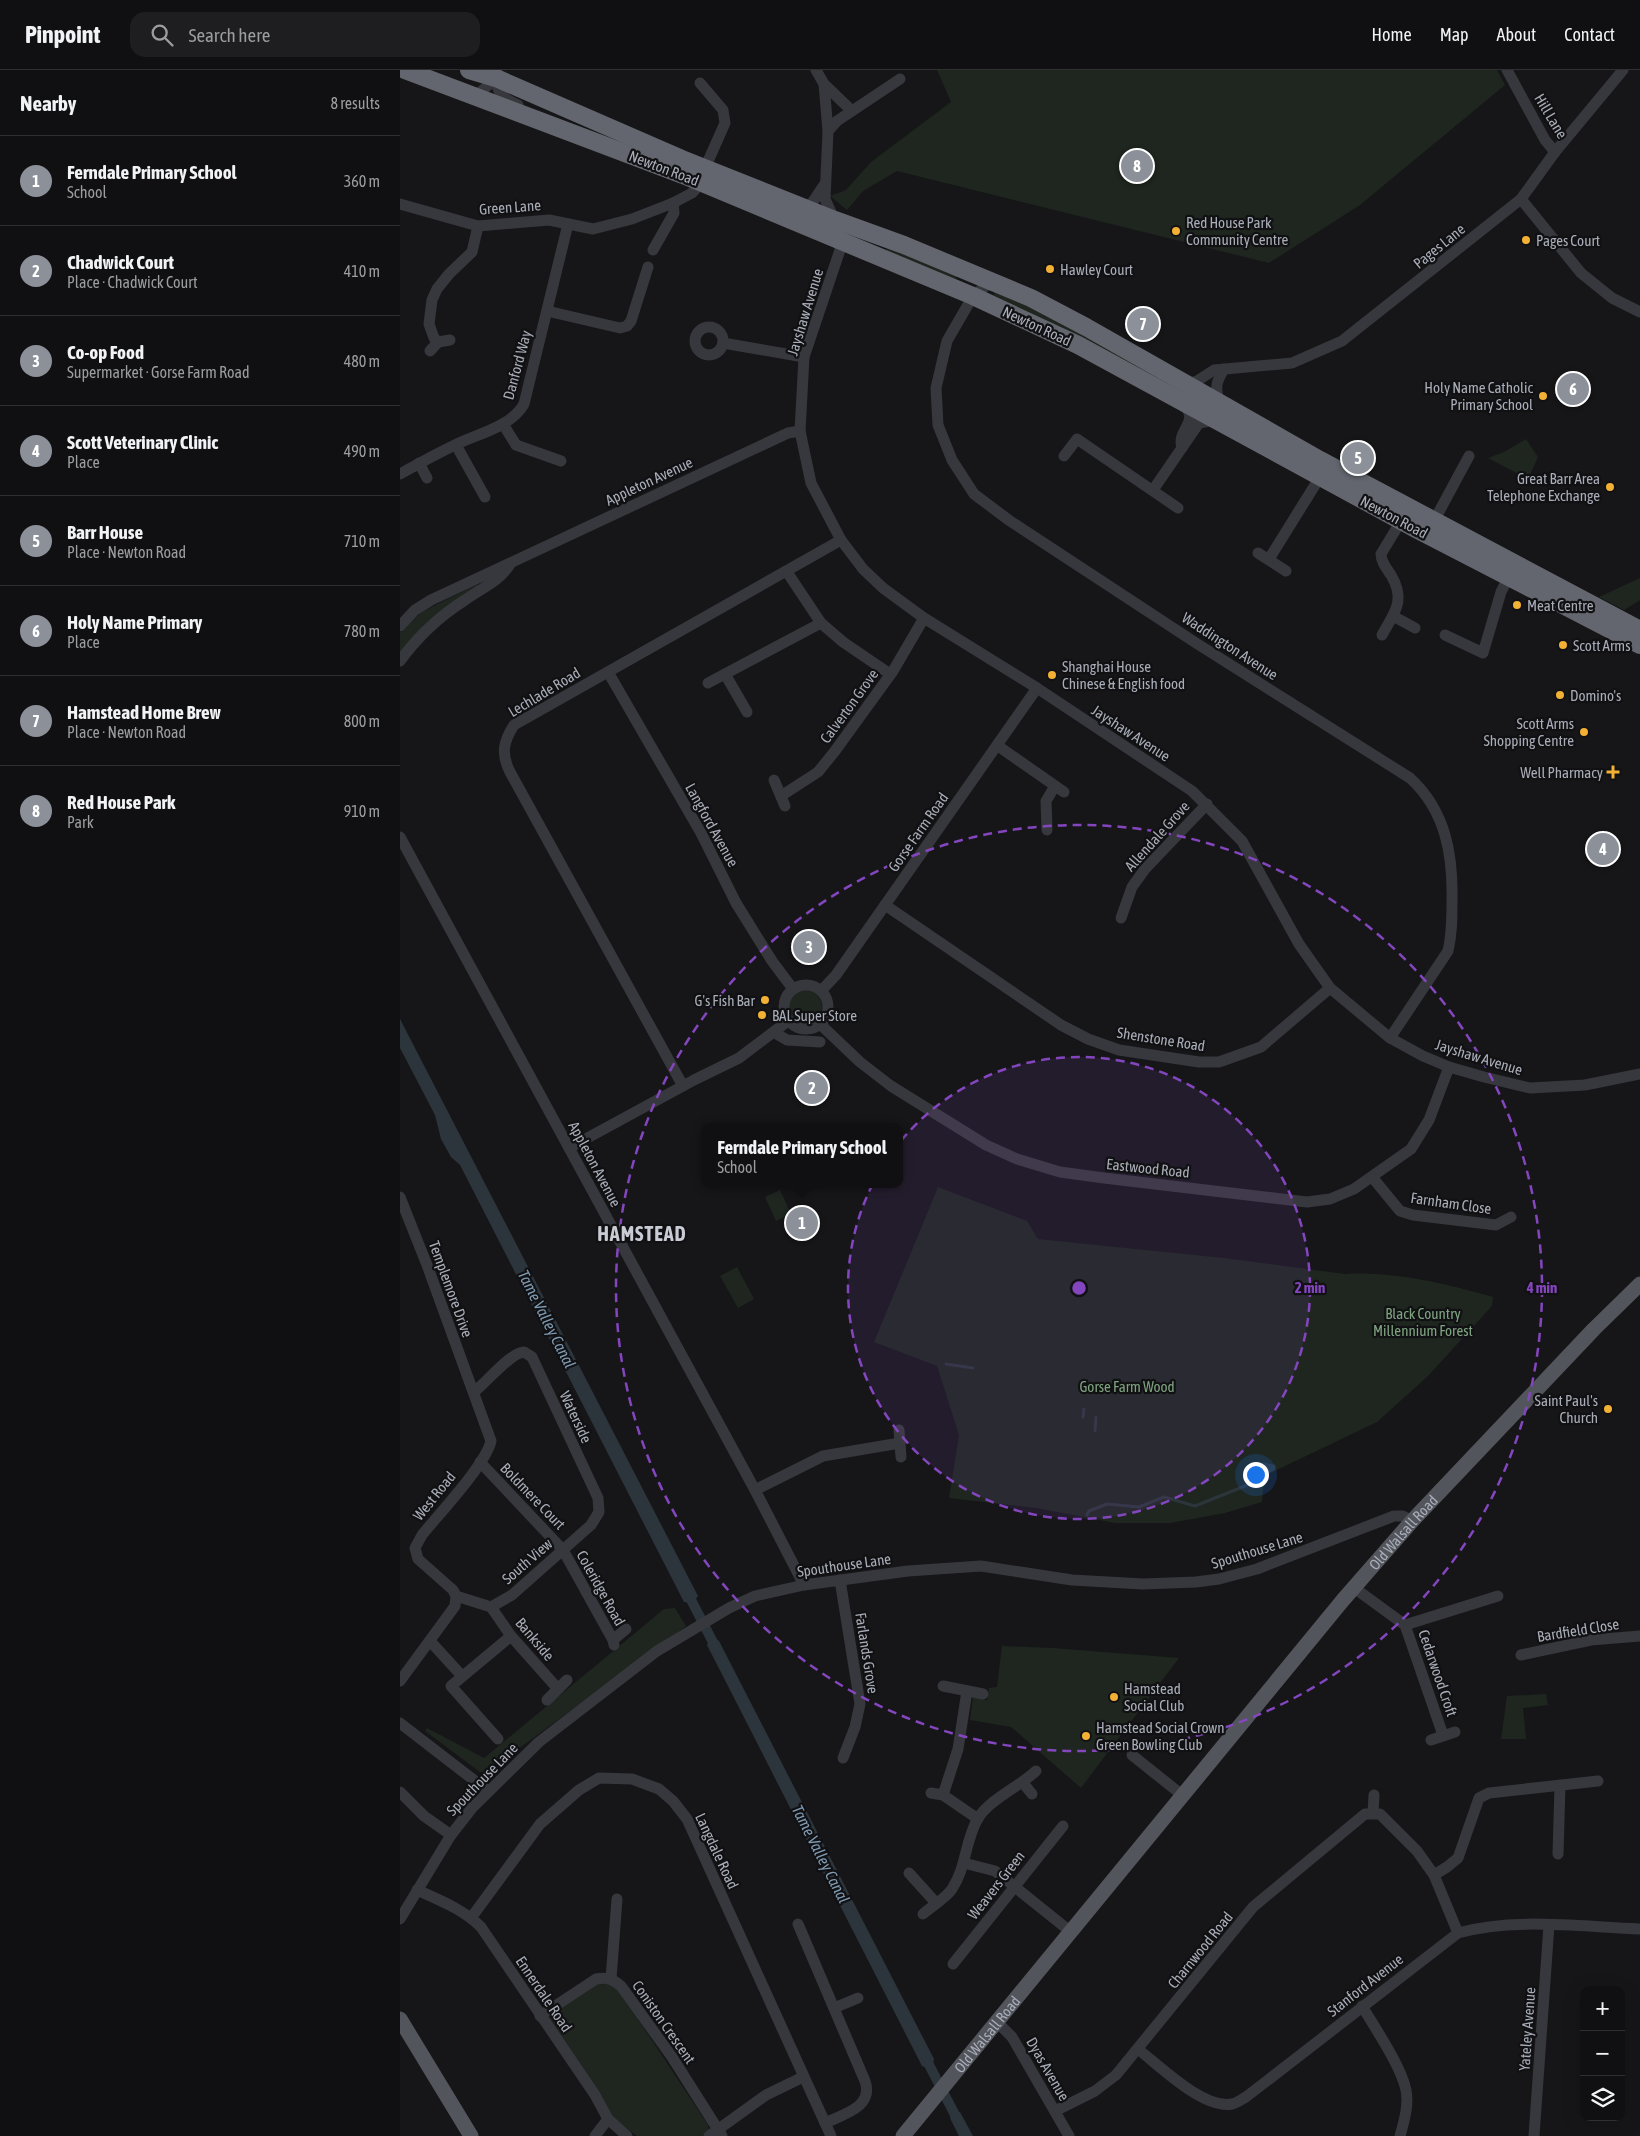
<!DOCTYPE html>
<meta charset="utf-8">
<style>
:root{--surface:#101012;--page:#1e1e20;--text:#f1f3f6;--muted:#9c9d9f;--line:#303032;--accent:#8c9099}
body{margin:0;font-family:"Asap Condensed",sans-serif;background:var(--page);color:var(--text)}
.controls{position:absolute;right:15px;bottom:15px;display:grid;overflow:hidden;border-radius:10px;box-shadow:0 5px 20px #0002}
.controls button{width:45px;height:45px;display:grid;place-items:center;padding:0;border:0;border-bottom:1px solid var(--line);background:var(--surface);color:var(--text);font:25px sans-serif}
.you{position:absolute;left:855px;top:1404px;width:18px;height:18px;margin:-12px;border:4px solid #fff;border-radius:50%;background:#1a73e8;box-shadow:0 0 0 8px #1a73e833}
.badge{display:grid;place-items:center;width:32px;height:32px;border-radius:50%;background:var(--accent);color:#fff;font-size:16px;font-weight:700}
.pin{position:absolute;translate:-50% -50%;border:2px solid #fff;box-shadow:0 1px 5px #0006}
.popup{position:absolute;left:301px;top:1053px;width:202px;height:65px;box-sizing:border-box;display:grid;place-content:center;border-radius:10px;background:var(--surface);filter:drop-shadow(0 1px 4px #0005);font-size:16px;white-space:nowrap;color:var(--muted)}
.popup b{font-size:19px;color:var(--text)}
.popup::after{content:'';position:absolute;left:50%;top:100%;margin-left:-10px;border:10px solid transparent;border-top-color:var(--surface)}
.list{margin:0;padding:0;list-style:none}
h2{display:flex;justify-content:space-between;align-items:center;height:65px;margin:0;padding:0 20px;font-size:21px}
h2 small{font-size:16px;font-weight:400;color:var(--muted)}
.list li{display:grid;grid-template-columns:32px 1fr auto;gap:15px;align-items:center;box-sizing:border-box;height:90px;padding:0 20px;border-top:1px solid var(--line)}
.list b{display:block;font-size:19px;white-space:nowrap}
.list p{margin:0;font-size:16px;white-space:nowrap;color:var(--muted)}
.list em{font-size:16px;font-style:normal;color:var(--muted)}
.icon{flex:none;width:28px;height:28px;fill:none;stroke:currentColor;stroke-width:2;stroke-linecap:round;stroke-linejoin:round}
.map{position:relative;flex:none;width:1240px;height:2066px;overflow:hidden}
header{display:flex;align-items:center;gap:30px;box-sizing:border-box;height:70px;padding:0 25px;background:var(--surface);border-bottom:1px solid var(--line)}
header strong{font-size:24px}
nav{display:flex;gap:28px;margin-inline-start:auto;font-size:18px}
.search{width:350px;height:45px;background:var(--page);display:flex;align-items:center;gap:12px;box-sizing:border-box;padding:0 18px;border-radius:15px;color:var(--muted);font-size:19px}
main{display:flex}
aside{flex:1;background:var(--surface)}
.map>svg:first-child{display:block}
.green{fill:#1e261f}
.water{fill:#2c353c}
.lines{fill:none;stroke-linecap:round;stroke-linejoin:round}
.stream{stroke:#2c353c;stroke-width:3}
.canal{stroke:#2c353c;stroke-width:10}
.minor{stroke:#37383d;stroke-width:11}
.major{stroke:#53555c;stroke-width:15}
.highway{stroke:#63666e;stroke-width:18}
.ring{fill:none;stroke:#8446be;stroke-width:2.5;stroke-dasharray:9 6}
.poi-dot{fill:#f2b134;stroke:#111113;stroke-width:2}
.labels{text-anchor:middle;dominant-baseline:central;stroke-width:4.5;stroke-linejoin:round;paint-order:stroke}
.street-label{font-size:15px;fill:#a8adb8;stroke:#111113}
.poi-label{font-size:15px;fill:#a8adb8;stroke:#111113;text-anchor:start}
.park-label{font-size:15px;fill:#7fa381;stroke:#111113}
.water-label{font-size:16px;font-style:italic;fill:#7f9bb3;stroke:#111113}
.district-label{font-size:20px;font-weight:bold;letter-spacing:1px;fill:#c9ccd4;stroke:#111113}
.centre{fill:#8446be;stroke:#111113;stroke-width:2.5}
.ring-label{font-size:15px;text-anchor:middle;font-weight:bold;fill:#8446be;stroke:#111113;stroke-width:4.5;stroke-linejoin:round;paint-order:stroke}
</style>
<header>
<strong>Pinpoint</strong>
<div class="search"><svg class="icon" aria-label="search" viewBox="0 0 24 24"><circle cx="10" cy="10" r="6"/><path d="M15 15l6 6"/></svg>Search here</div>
<nav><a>Home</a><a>Map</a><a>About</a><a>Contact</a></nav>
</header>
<main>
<aside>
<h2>Nearby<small>8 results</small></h2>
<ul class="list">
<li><span class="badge">1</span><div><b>Ferndale Primary School</b><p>School</p></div><em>360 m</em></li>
<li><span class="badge">2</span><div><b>Chadwick Court</b><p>Place · Chadwick Court</p></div><em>410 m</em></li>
<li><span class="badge">3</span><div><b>Co-op Food</b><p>Supermarket · Gorse Farm Road</p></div><em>480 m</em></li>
<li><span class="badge">4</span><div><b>Scott Veterinary Clinic</b><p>Place</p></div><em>490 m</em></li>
<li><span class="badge">5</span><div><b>Barr House</b><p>Place · Newton Road</p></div><em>710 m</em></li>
<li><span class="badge">6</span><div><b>Holy Name Primary</b><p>Place</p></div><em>780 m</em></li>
<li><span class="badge">7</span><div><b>Hamstead Home Brew</b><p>Place · Newton Road</p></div><em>800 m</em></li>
<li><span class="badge">8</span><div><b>Red House Park</b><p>Park</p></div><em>910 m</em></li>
</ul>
</aside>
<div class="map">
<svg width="1240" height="2066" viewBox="0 0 1240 2066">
<rect width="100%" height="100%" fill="#161618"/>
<g class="green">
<polygon points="537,0 1097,0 1105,15 960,135 869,193 497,101 463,121 447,140 430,126 446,120 471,92 551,32"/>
<polygon points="488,176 557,206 555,213 485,183"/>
<polygon points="596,220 630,234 947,411 593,225"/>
<polygon points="1126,369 1138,387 1128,409 1088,388 1104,382"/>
<polygon points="1240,508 1240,530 1224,540 1199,527"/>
<polygon points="78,514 78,517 0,586 0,563 22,542"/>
<circle cx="405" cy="937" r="17"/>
<path d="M538,1117L627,1151L638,1169L824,1188L945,1204C993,1201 1047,1214 1093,1227L1092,1236L1028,1306L977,1352L864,1406L862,1432L825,1443L770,1453H715L636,1438L549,1428L559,1365L537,1296L474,1272Z"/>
<polygon points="380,1120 391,1144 376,1151 365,1127"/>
<polygon points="337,1197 354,1229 338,1238 320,1206"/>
<polygon points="275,1538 286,1556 87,1702 80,1702 25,1661 27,1658 84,1688 264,1539"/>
<polygon points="602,1576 653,1578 779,1588 681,1718 611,1657 570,1650 573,1627 587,1630 589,1618 597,1617"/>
<polygon points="1146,1624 1148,1635 1123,1638 1126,1669 1101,1669 1107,1626"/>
<polygon points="208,1912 216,1916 308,2055 309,2060 303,2066 237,2066 215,2050 149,1951 151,1942 199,1913"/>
</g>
<g class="water">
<polygon points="0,949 298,1526 293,1533 284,1532 60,1095 51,1087 41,1069 35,1045 0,978"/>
<path d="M862,1392L876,1395L875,1400C867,1404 863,1406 857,1398Z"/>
<polygon points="311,1567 319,1571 534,1989 532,2000 522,1996 307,1575"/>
<polygon points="553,2042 560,2042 573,2066 559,2066 550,2048"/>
</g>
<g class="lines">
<g class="stream">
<polyline points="546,1294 573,1298"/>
<polyline points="683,1347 684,1339"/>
<polyline points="695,1361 696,1347"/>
<polyline points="860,1410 858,1406 861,1404"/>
<polyline points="687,1445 689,1441 707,1434 739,1437 764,1427 795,1436 860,1410 863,1407"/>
</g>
<g class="canal">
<polyline points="287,1522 317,1580"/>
<polyline points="526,1989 566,2066"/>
</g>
<g class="minor">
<polyline points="416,0 424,14 452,41"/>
<polyline points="1107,0 1145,70 1155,82"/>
<path d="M96,8C97,25 103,28 118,35"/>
<polyline points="300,13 323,40 325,53 305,98"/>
<polyline points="424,14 428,61 425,129 434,149"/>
<polyline points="76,26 96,8 98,4"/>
<polyline points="428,61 437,51 500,9"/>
<polyline points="1121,129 1181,203 1212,228 1240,242"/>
<polyline points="0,134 78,156 149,150 193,159 232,149 273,133 292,123 302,112"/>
<polyline points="402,137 412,133 424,115"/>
<polyline points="443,171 404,287 400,361 411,413 441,470 463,499 483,518 524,548 637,618 792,721 842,771 899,874 930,918 990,968 1023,986 1049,997 1084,1007 1130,1018 1185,1015 1240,1004"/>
<polyline points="253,180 274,143 273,133"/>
<path d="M597,214L587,215L573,226L547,271L536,318L538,355L552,390L574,424L610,451L796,573L1010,708C1046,741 1053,785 1052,831C1052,848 1052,864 1048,881L990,968"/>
<polyline points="147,241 220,258 227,256 231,251 248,197"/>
<circle cx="309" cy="271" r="14"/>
<polyline points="38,272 34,268 29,254 32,230 37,219 49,204 72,182 78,156"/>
<polyline points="323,273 404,287"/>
<polyline points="30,281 38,272 50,270"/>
<polyline points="788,314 797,311 814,300 892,293 942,271 1121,129 1155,82 1223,0"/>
<path d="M819,332C815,317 816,312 824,299"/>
<polyline points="103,354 116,375 161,391"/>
<polyline points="56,375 85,427"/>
<path d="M782,378C776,358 801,354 783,333"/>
<polyline points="664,386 677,369 778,438"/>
<polyline points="19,393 27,408"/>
<path d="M0,404C18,394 36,384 55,375C77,364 111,357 124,334L168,154"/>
<polyline points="753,420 799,353 816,350"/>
<polyline points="1034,451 1069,386"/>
<polyline points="858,483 886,501"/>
<polyline points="869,489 920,407"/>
<polyline points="993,546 1015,558"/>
<polyline points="421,553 443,572 490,604"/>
<polyline points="0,556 15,540 31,530 388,363 400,361"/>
<path d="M982,565C995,542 1006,530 991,505C987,499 981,492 981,484L1001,451"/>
<polyline points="1045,565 1083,583 1101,522 1109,506"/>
<path d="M0,591C18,566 40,546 65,530C82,518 100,511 111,493"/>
<polyline points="208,602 301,763 336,833 372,891 393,919"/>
<polyline points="325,604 347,642"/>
<polyline points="308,613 421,553 387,502"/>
<polyline points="598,676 664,722"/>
<polyline points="374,710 385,736"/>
<polyline points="381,726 418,702 435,681 493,601 524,548"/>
<polyline points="647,760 646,731 655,716"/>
<polyline points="0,767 355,1420 404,1515"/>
<polyline points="485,835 661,955 688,969 719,980 799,992 819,992 861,977 930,918"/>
<polyline points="721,848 732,817 745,799 807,734"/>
<circle cx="406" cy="937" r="22"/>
<polyline points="421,921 436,905 637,618"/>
<polyline points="420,954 460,992 491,1016 586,1075 617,1089 660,1102 704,1108 907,1132 930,1129 954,1119 1011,1079 1029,1050 1049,997"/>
<polyline points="375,963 387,970 420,972"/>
<path d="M283,1016L110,702C101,684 103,672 114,655L441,470"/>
<polyline points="169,1078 294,1010 339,988 388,951"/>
<polyline points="972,1107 1000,1141 1013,1145 1096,1155 1111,1147"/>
<path d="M0,1127L27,1195L91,1371C86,1394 39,1444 22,1465L15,1478L18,1489L53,1520L56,1526L55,1536L0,1611"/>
<polyline points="499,1360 501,1387"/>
<polyline points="80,1392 163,1480 213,1570"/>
<polyline points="355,1420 423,1386 500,1373"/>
<polyline points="440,1510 460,1634 455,1657 443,1688"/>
<polyline points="953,1517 1005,1555 1043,1665"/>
<path d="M56,1526L91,1537L112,1525L191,1455L199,1442L198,1428L132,1287L124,1282C111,1282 86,1313 74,1322"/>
<polyline points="91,1537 111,1566 158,1619"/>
<polyline points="1005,1555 1098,1526"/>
<polyline points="30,1571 62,1606"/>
<polyline points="214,1575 213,1570 226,1559"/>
<polyline points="1121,1585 1191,1570 1240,1566"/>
<polyline points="543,1616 583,1624"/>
<polyline points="147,1630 167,1610"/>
<polyline points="0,1653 88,1721"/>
<polyline points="98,1669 51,1616 111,1566"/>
<polyline points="1031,1670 1055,1662"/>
<polyline points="732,1685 782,1725"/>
<polyline points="623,1713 632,1724"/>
<polyline points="0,1722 24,1746 51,1765"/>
<polyline points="531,1723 543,1725 578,1749"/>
<polyline points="543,1725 558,1679 567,1621"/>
<polyline points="973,1743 974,1725"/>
<polyline points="1158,1784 1160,1715"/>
<polyline points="564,1793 595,1801 671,1862"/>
<polyline points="509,1803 536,1833"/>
<polyline points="1034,1805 1047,1797 1058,1788 1079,1728 1089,1723 1198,1711"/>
<path d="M17,1820C39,1830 63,1839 81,1857L195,2025L208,2049L227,2066"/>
<path d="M523,1844C532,1836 546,1828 552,1819C566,1798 565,1772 577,1750C588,1730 619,1717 636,1701"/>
<polyline points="71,1848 140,1754 179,1720 199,1708 232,1709 259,1719 273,1731 287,1749 431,2066"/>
<polyline points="0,1849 51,1765 72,1738 139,1672 257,1581 329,1538 355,1526 404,1515 508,1501 581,1496 672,1510 743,1514 796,1512 819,1509 857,1499 994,1446 1003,1446 1012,1451"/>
<path d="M398,1854L465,2011C474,2037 444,2044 425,2053"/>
<polyline points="553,1894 663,1756"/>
<polyline points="211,1909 217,1829"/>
<path d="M962,1936C975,1958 1001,1996 1006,2020C1009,2035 1004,2052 1000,2066"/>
<polyline points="434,1938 458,1928"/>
<path d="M140,1946L196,1909C208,1907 212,1909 221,1916L272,1987L322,2066"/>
<polyline points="597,1952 612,1967 669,2066"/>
<path d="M739,1980C760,1996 804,2040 832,2034C837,2033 842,2029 846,2027L1058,1863C1114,1847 1182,1857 1240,1859"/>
<polyline points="655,2041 695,2021 716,2005 853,1837 965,1744 980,1744 1017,1781 1034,1805 1058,1863"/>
<polyline points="195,2066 208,2049"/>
<polyline points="309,2066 366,2025 403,2007"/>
<polyline points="1134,2066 1149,1855"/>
</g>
<g class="major">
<polyline points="0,1949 71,2066"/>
<path id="s1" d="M503,2066L943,1530L1012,1451L1194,1259L1240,1214"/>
</g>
<g class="highway">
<polyline points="5,0 283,105 573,226 678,275 1016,459 1240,575"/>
<polyline points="69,0 96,8 282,89 435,150 504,175 631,228 686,257 920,390 1240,560"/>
</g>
</g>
<circle cx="679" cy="1218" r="231" fill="#8446be" fill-opacity=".12"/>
<g class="ring">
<circle cx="679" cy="1218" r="231"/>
<circle cx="679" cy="1218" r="463"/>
</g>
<g class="poi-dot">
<circle cx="776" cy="161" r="5"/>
<circle cx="1126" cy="170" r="5"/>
<circle cx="650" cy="199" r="5"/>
<circle cx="1143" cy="326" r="5"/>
<circle cx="1210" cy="417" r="5"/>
<circle cx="1117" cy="535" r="5"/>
<circle cx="1163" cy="575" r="5"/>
<circle cx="652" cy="605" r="5"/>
<circle cx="1160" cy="625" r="5"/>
<circle cx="1184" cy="662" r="5"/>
<path d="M1210.5 694.5h5v5h5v5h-5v5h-5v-5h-5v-5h5z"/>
<circle cx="365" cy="930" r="5"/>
<circle cx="362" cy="945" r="5"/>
<circle cx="1208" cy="1339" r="5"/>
<circle cx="714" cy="1627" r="5"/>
<circle cx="686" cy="1666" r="5"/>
</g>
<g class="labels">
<g class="street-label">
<text transform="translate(1151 46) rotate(59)">Hill Lane</text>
<text transform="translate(264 98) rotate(21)">Newton Road</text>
<text transform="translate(110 137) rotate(-4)">Green Lane</text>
<text transform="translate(1039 176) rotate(-39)">Pages Lane</text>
<text transform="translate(405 242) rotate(-73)">Jayshaw Avenue</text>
<text transform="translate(637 256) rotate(25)">Newton Road</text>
<text transform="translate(117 295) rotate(-75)">Danford Way</text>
<text transform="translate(249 411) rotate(-25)">Appleton Avenue</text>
<text transform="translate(994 447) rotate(28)">Newton Road</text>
<text transform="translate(830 576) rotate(33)">Waddington Avenue</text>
<text transform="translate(144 622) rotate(-31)">Lechlade Road</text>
<text transform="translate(449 636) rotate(-54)">Calverton Grove</text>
<text transform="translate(731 663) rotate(33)">Jayshaw Avenue</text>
<text transform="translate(312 755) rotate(61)">Langford Avenue</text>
<text transform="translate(518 762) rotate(-55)">Gorse Farm Road</text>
<text transform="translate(757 766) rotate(-48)">Allendale Grove</text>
<text transform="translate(761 969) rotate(9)">Shenstone Road</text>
<text transform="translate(1079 987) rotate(17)">Jayshaw Avenue</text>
<text transform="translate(195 1094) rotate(62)">Appleton Avenue</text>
<text transform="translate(748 1098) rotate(6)">Eastwood Road</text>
<text transform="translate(1051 1133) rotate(8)">Farnham Close</text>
<text transform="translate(51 1219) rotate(70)">Templemore Drive</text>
<text transform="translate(176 1347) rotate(65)">Waterside</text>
<text transform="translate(34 1426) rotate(-51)">West Road</text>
<text transform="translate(133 1426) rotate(46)">Boldmere Court</text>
<text stroke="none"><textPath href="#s1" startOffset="784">Old Walsall Road</textPath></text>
<text transform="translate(857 1480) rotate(-17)">Spouthouse Lane</text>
<text transform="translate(127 1491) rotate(-41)">South View</text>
<text transform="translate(444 1495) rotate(-8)">Spouthouse Lane</text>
<text transform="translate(201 1518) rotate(61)">Coleridge Road</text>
<text transform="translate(1178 1560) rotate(-9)">Bardfield Close</text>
<text transform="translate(135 1569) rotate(50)">Bankside</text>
<text transform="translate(467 1583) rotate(81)">Farlands Grove</text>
<text transform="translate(1038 1603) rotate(71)">Cedarwood Croft</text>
<text transform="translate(82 1709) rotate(-46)">Spouthouse Lane</text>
<text transform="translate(317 1781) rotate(65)">Langdale Road</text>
<text transform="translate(596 1815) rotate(-52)">Weavers Green</text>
<text transform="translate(800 1880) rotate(-51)">Charnwood Road</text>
<text transform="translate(965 1915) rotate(-38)">Stanford Avenue</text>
<text transform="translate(144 1924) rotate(56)">Ennerdale Road</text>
<text transform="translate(264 1952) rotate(55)">Coniston Crescent</text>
<text transform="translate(1127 1959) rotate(-86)">Yateley Avenue</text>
<text stroke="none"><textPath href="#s1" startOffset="132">Old Walsall Road</textPath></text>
<text transform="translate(648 1999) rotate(60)">Dyas Avenue</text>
</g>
<g class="poi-label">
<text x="786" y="152">Red House Park<tspan x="786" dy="17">Community Centre</tspan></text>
<text x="1136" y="170">Pages Court</text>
<text x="660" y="199">Hawley Court</text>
<text x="1133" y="317" text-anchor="end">Holy Name Catholic<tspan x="1133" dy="17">Primary School</tspan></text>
<text x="1200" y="408" text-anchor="end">Great Barr Area<tspan x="1200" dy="17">Telephone Exchange</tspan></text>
<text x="1127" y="535">Meat Centre</text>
<text x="1173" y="575">Scott Arms</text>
<text x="662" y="596">Shanghai House<tspan x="662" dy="17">Chinese &amp; English food</tspan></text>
<text x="1170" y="625">Domino's</text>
<text x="1174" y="653" text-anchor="end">Scott Arms<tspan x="1174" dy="17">Shopping Centre</tspan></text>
<text x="1203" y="702" text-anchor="end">Well Pharmacy</text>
<text x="355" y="930" text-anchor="end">G's Fish Bar</text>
<text x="372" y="945">BAL Super Store</text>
<text x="1198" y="1330" text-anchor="end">Saint Paul's<tspan x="1198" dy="17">Church</tspan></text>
<text x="724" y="1618">Hamstead<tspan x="724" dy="17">Social Club</tspan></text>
<text x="696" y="1657">Hamstead Social Crown<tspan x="696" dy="17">Green Bowling Club</tspan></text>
</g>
<g class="park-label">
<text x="1023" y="1243">Black Country<tspan x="1023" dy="17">Millennium Forest</tspan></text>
<text x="727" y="1316">Gorse Farm Wood</text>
</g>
<g class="water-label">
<text transform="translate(147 1249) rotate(63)">Tame Valley Canal</text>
<text transform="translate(421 1784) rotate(63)">Tame Valley Canal</text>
</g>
<g class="district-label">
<text x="242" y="1163">HAMSTEAD</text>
</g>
</g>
<circle cx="679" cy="1218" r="8" class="centre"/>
<g class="ring-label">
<text x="910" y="1223">2 min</text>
<text x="1142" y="1223">4 min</text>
</g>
</svg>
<div class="controls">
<button>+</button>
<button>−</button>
<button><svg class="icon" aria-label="layers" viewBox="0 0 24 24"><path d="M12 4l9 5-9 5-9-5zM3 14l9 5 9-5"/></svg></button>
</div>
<div class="you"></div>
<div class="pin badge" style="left:402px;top:1153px">1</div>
<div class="popup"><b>Ferndale Primary School</b>School</div>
<div class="pin badge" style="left:412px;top:1018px">2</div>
<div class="pin badge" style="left:409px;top:877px">3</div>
<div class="pin badge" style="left:1203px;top:779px">4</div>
<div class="pin badge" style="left:958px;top:388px">5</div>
<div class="pin badge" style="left:1173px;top:319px">6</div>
<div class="pin badge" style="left:743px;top:254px">7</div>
<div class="pin badge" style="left:737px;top:96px">8</div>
</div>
</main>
